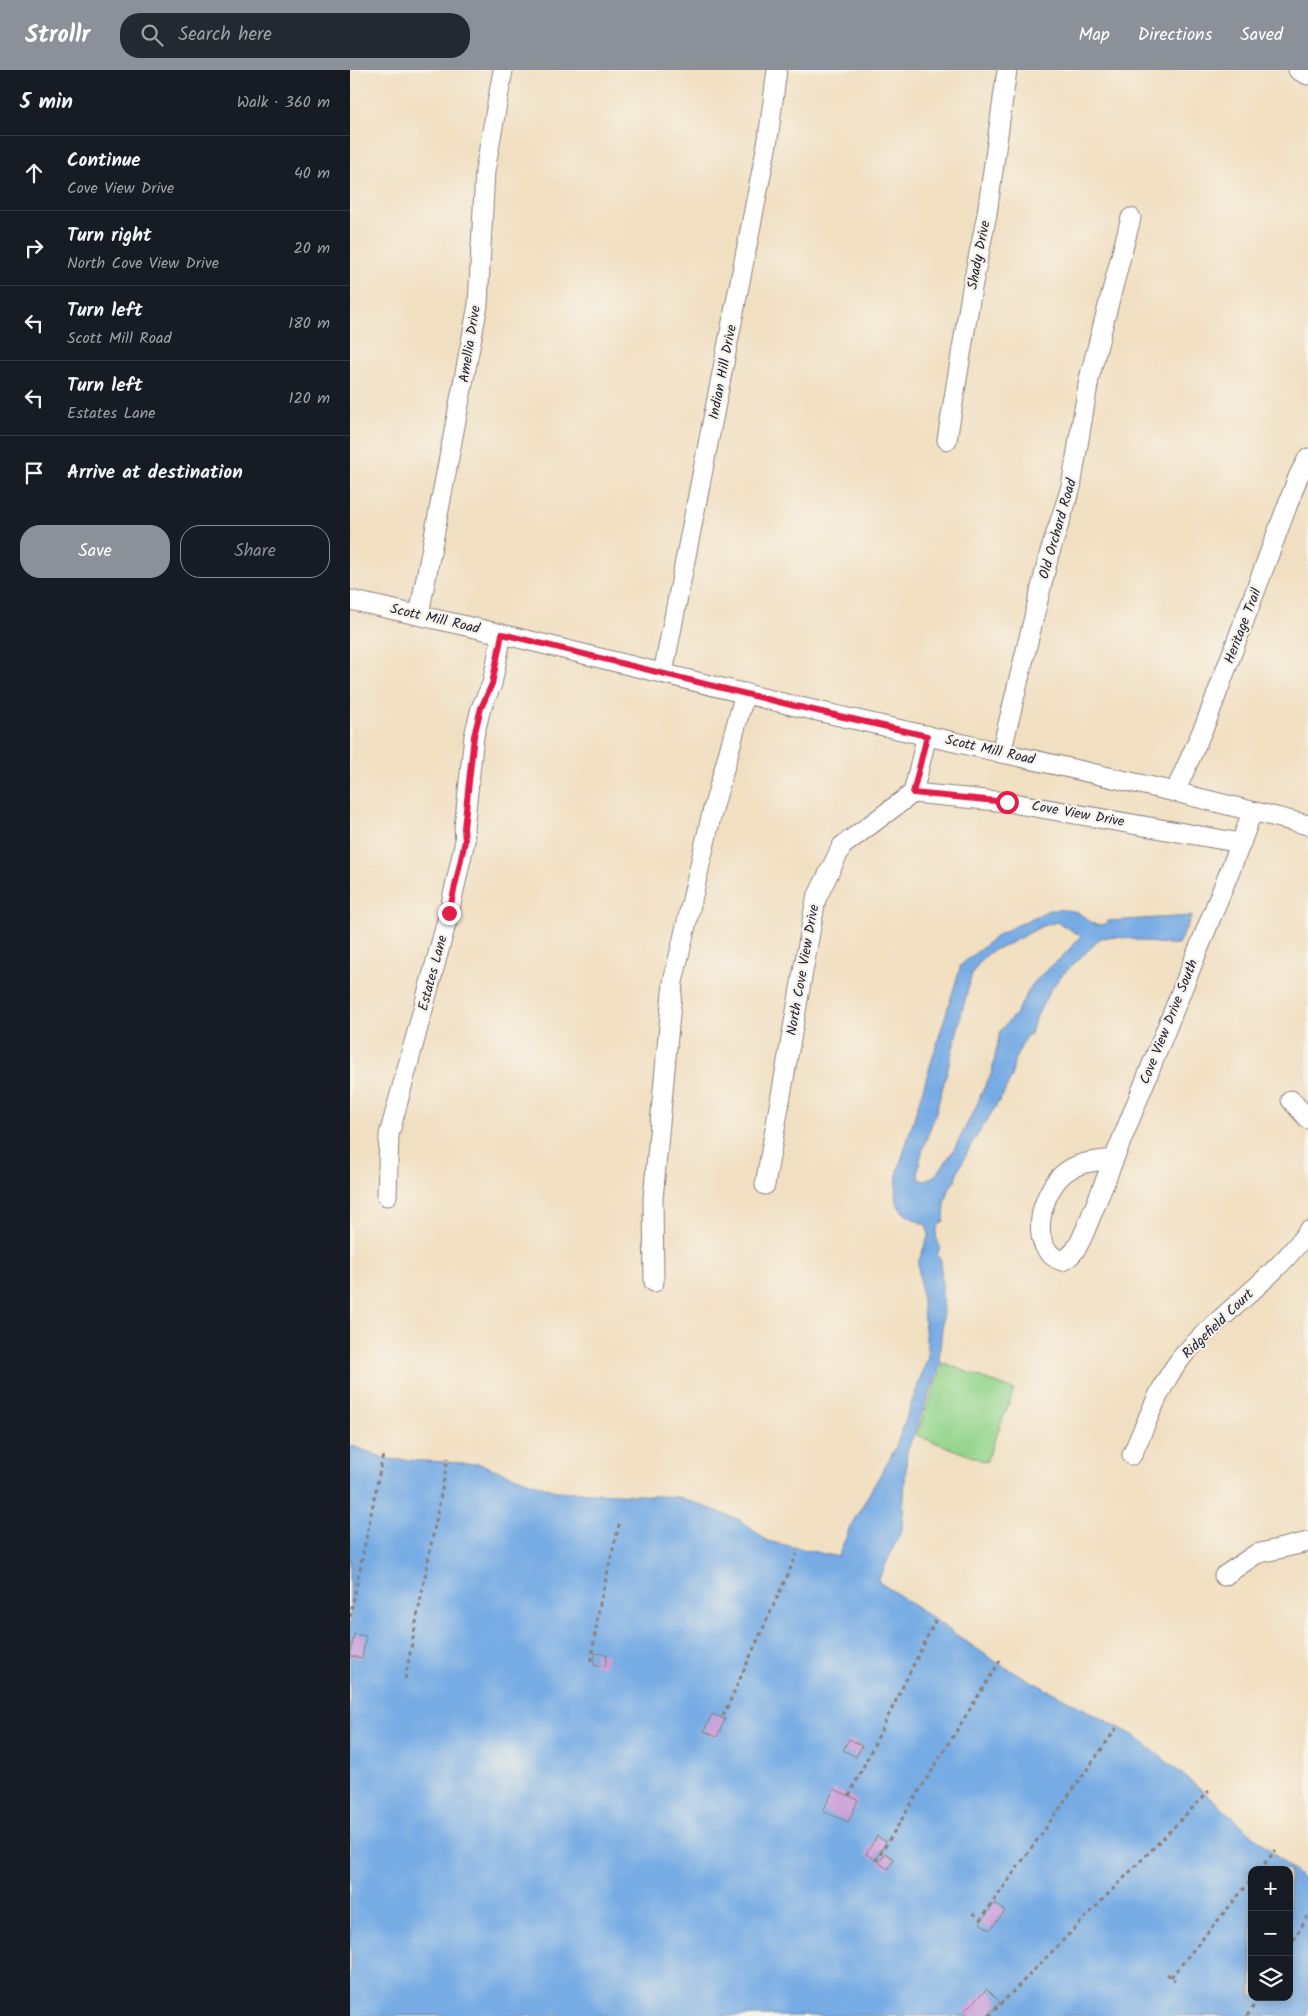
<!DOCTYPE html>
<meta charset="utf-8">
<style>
:root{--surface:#171b24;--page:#242831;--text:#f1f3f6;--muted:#9ea1a6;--line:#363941;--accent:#8c9099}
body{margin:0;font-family:Kalam,sans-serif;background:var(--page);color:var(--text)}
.controls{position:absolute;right:15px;bottom:15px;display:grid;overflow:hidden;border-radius:10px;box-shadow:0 2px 12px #0003}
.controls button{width:45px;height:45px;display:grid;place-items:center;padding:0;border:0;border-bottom:1px solid var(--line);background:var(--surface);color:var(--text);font:25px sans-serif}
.stop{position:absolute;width:15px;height:15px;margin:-11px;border:4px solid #e11d48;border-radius:50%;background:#fff}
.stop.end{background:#e11d48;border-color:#fff;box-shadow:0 1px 5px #0008}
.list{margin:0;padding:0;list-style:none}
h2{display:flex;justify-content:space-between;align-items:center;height:65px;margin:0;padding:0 20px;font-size:21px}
h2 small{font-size:16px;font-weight:400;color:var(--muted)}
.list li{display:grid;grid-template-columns:32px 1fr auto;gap:15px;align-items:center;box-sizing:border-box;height:75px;padding:0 20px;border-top:1px solid var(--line)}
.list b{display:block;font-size:19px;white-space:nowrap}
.list p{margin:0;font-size:16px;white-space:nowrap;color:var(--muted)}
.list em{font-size:16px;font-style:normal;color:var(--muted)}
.actions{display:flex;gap:10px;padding:15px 20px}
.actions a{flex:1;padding:11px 0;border:1px solid var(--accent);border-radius:20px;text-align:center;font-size:18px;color:var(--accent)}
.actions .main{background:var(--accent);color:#fff}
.icon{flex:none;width:28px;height:28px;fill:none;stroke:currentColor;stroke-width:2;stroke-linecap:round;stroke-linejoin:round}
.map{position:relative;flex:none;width:958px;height:1946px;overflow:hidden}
header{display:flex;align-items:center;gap:30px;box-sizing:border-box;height:70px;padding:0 25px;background:var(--accent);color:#fff}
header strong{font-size:24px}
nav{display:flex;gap:28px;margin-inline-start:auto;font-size:18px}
.search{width:350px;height:45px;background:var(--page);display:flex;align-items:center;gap:12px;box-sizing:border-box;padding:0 18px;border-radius:20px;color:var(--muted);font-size:19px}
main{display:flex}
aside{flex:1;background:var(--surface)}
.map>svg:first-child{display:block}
.green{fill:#94d58d;stroke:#5b7c64}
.water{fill:#76abe4;stroke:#4c6690;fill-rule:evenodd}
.building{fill:#c89ad8}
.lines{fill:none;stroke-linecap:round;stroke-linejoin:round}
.minor-casing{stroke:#8a807e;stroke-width:21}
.path{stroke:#8a807e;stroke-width:3;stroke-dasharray:4 4;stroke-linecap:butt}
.minor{stroke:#fff;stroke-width:19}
.route{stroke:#e11d48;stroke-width:6}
.labels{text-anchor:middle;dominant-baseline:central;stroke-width:4.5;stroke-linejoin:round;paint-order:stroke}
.street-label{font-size:14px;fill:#22223b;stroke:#f7f3e8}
</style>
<header>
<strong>Strollr</strong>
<div class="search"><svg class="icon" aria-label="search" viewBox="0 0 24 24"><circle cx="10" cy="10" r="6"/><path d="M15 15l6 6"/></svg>Search here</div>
<nav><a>Map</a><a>Directions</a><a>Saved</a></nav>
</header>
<main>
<aside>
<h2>5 min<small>Walk · 360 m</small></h2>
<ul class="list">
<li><svg class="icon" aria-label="ahead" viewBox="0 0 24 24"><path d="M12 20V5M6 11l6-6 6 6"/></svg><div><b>Continue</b><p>Cove View Drive</p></div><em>40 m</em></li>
<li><svg class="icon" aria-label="right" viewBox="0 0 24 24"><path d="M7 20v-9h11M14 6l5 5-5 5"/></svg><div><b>Turn right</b><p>North Cove View Drive</p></div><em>20 m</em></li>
<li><svg class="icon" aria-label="left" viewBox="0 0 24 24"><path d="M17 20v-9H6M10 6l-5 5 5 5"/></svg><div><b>Turn left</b><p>Scott Mill Road</p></div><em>180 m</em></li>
<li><svg class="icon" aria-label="left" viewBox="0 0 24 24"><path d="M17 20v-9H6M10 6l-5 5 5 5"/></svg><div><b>Turn left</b><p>Estates Lane</p></div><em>120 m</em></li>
<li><svg class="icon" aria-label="arrive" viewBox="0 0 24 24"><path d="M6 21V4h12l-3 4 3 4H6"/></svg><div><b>Arrive at destination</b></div></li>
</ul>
<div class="actions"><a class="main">Save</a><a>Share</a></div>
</aside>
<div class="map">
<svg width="958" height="1946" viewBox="0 0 958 1946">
<rect width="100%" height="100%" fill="#f7f3e8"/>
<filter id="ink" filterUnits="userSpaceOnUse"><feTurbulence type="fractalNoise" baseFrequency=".02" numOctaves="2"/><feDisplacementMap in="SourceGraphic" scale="10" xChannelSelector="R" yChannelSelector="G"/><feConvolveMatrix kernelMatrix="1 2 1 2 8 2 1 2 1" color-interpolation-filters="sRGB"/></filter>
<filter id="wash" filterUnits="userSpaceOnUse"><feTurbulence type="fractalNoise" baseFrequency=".0096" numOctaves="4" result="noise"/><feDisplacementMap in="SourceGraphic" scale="20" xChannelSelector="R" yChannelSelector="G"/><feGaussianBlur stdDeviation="1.12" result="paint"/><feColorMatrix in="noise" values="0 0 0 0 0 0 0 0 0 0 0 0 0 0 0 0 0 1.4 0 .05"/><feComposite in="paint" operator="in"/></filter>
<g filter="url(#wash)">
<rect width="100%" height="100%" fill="#f1dfc1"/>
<polygon class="green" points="594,1293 664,1320 636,1392 566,1365"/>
<path class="water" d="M699,840C708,840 720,839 728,843C740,849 741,858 756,854L757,851L842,846L828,874C802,876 776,864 751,868L711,906L699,922L684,952L681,964L676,966L664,991L662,1006L653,1025L620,1077L607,1103L606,1110L600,1117L595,1133L594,1151C584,1157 585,1168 590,1178L587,1185L591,1190L593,1247L589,1289L592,1292L557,1381L552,1459L528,1511L649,1594L785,1666L853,1721L958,1814V1946H0V1375L37,1389L130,1394L206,1421L329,1427L390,1450L417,1471L488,1487L500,1457L545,1379L578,1287L568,1193L579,1164L576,1155C545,1141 545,1138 547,1104L611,895L649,864ZM707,852L731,866L712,887L692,904L682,915L666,943L650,961L642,1002L631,1024L626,1037L603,1081L587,1104L574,1111L569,1109C565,1090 582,1058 587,1038C600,993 610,948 622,903C630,892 638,879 653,877L692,856ZM902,1800H939V1927H902Z"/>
<g id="blocks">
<g class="building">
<polygon points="4,1564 16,1566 12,1588 0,1586"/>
<polygon points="245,1583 257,1584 255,1597 244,1595"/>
<polygon points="362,1644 375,1649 367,1667 354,1661"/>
<polygon points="499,1669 512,1676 506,1687 493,1680"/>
<polygon points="484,1719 508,1730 498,1752 473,1741"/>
<polygon points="527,1766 536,1772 525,1790 516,1784"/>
<polygon points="535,1783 544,1789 538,1799 529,1793"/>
<polygon points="645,1833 655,1841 640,1860 630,1853"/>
<polygon points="637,1919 650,1932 637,1946 619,1946 614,1941"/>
</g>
</g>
</g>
<g filter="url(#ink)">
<use href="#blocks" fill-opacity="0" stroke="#8a807e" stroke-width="1"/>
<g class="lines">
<defs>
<g id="minor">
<polyline points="948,0 958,5"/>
<polyline points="597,370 622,218 637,144 657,0"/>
<polyline points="0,530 152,564 441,635 825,722 958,755"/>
<polyline points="69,545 128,235 135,101 153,0"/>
<polyline points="313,603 418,69 427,0"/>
<polyline points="651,683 699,485 721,417 739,309 781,148"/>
<polyline points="825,722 857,650 948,407 958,388"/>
<polyline points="563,723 657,732 891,773"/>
<polyline points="941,1030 958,1049"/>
<path d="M764,1089C745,1091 726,1092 712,1105C690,1125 677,1179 712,1191C725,1185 729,1174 735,1161L891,773L902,742"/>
<polyline points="415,1115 466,829 492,776 563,723 577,665"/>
<polyline points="37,1126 39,1065 99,843 115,771 114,758 124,666 131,638 142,614 152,564"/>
<polyline points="304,1212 303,1129 323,912 362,743 395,623"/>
<path d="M782,1385C798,1350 812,1307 839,1279C878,1238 925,1207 958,1161"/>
<polyline points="874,1506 906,1484 958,1472"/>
</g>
</defs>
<use href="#minor" class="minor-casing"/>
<g class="path">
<polyline points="0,1547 33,1385"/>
<polyline points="241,1591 249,1538 270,1450"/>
<polyline points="55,1609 98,1388"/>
<polyline points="373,1646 447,1484"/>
<polyline points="499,1726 587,1547"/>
<polyline points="526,1791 651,1589"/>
<polyline points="909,1800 926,1780"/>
<polyline points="623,1843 631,1849 768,1656"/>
<polyline points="939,1877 958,1846"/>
<polyline points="817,1904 825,1910"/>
<polyline points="821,1907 902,1809"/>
<polyline points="639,1946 859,1721"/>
<polyline points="897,1946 909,1927"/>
</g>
<use href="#minor" class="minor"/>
</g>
</g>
<g class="lines" filter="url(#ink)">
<polyline class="route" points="99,843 115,771 114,758 124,666 131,638 142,614 152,564 441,635 577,666 563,723 657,732"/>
</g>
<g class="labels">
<g class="street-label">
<text transform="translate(629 185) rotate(-79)">Shady Drive</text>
<text transform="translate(120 274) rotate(-81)">Amellia Drive</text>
<text transform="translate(373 302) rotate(-79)">Indian Hill Drive</text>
<text transform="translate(708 459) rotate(-74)">Old Orchard Road</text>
<text transform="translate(85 549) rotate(13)">Scott Mill Road</text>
<text transform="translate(893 556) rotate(-69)">Heritage Trail</text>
<text transform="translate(640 680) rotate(13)">Scott Mill Road</text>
<text transform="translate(728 744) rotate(10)">Cove View Drive</text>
<text transform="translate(453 900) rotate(-80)">North Cove View Drive</text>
<text transform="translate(83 903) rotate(-75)">Estates Lane</text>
<text transform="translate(819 952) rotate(-68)">Cove View Drive South</text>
<text transform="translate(868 1254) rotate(-44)">Ridgefield Court</text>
</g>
</g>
</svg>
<div class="controls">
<button>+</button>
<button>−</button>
<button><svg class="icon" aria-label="layers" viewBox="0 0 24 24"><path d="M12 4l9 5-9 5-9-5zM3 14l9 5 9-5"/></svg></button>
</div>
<div class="stop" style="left:657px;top:732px"></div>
<div class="stop end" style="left:99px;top:843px"></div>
</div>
</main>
